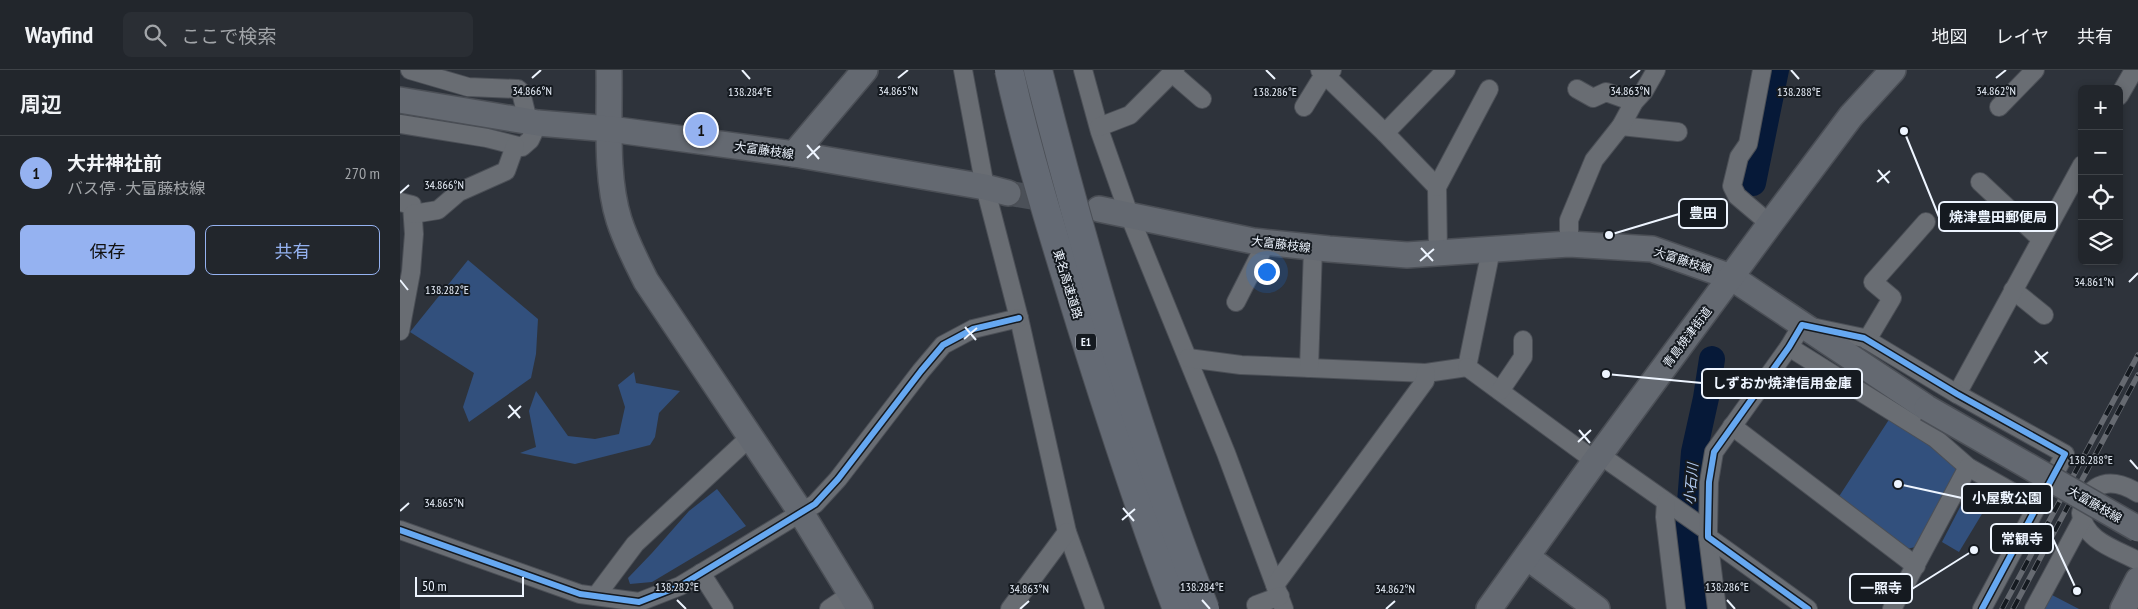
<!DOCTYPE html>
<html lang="ja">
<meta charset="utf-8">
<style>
:root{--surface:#22262c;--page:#2a2e34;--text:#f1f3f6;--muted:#a2a5a9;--line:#3f4348;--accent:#95b2f1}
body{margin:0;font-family:"PT Sans Narrow","Noto Sans JP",sans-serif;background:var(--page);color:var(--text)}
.controls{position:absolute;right:15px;top:15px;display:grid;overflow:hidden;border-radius:8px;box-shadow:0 2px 8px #0003}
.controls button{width:45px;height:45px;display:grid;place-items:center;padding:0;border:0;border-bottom:1px solid var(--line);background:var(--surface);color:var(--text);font:25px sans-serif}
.scale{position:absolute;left:15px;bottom:12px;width:109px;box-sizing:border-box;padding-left:5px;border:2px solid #eef5ff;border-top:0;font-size:14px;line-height:18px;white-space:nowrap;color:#eef5ff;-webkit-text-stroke:4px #151a20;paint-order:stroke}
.you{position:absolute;left:866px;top:201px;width:18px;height:18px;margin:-12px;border:4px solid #fff;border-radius:50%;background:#1a73e8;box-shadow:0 0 0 8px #1a73e833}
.badge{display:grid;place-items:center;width:32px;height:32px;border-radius:50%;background:var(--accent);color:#111;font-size:16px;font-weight:700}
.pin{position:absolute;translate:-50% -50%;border:2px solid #fff;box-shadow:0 1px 5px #0006}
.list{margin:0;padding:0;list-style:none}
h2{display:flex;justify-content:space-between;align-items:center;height:65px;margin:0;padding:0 20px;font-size:21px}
h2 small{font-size:16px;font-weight:400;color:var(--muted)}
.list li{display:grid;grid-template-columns:32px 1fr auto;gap:15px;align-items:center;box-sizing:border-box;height:75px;padding:0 20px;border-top:1px solid var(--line)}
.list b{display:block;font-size:19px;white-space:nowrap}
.list p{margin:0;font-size:16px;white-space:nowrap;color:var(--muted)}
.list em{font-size:16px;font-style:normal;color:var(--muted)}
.actions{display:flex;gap:10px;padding:15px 20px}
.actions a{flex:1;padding:11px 0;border:1px solid var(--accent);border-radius:8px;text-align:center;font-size:18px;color:var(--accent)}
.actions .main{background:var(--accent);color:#111}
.icon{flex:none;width:28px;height:28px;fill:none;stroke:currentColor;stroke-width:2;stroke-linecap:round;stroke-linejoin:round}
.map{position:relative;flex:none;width:1738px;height:539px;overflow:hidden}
header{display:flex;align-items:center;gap:30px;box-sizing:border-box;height:70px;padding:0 25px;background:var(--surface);border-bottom:1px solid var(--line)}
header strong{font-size:24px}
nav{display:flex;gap:28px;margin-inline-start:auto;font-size:18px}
.search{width:350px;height:45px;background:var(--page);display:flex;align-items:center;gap:12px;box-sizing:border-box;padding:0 18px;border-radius:8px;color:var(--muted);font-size:19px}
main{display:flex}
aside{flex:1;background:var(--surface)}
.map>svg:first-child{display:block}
.green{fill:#32507d}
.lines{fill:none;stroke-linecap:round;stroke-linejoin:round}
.river{stroke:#061938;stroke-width:26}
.secondary-tunnel{stroke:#4b5058;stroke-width:25;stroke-dasharray:25 12;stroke-linecap:butt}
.street-casing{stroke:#4b4f56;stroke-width:20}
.secondary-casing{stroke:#4b4f56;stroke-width:28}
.street{stroke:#696d73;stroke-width:18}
.secondary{stroke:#646971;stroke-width:25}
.rail-casing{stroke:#666a71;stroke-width:5.5}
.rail{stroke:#151a20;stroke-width:4;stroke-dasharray:11;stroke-linecap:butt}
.secondary-bridge-casing{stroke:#4b4f56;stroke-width:28;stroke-linecap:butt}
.highway-bridge-casing{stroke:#4b4f56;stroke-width:30;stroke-linecap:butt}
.secondary-bridge{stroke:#646971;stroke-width:25}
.highway-bridge{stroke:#646a74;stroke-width:28}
.cycleway-casing{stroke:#151a20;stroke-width:9}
.cycleway{stroke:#66a8f1;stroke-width:6}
.ticks{fill:none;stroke:#eef5ff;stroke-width:2}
.labels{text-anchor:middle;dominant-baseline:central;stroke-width:4;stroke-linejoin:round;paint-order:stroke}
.shield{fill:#151a20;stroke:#adb3bc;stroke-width:1}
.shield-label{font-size:11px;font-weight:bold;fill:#eef5ff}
.street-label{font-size:12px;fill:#eef5ff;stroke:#151a20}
.water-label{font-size:14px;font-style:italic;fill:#b1caf0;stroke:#151a20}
.ticks-label{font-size:12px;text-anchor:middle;fill:#eef5ff;stroke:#151a20;stroke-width:4;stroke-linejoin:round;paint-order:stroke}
.leader{fill:none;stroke:#eef5ff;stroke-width:2}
.callout-dot{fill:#eef5ff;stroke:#151a20;stroke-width:2}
.callout{fill:#151a20;stroke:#eef5ff;stroke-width:2}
.callout-label{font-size:14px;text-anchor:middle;font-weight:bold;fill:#eef5ff}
</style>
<header>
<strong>Wayfind</strong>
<div class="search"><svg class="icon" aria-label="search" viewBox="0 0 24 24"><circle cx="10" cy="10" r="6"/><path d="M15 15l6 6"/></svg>ここで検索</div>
<nav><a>地図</a><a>レイヤ</a><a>共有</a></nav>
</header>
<main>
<aside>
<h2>周辺<small></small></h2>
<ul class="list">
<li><span class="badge">1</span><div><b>大井神社前</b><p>バス停 · 大富藤枝線</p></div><em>270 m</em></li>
</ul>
<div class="actions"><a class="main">保存</a><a>共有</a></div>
</aside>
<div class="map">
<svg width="1738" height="539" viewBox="0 0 1738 539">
<rect width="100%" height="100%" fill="#2e333b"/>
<g class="green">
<polygon points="68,190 138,249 136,284 131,308 69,352 63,337 74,303 10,262"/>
<polygon points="234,302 236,313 280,321 259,343 255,367 250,375 175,394 120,383 136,377 129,341 136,321 168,366 195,369 219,364 225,337 218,315"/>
<path d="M1490,348C1513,361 1544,375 1556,400L1515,477L1507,479L1438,428Z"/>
<polygon points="1577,413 1594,424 1559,482 1542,472 1572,414"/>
<polygon points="317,419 346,456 252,512 230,514 228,508 252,483 289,441"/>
<polygon points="1652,525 1679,539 1644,539"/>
</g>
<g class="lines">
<g class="river">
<polyline points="1353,113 1376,0"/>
<polyline points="1296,539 1287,471 1294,382 1306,328 1312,289"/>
</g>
<polyline class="secondary-tunnel" points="608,123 660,132"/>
<defs>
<g id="street">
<polyline points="10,0 68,17 118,19 121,22 128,51"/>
<polyline points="563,0 585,117 619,248 667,462 695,539"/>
<polyline points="683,0 700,62 730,147 826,383 884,539"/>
<polyline points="920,0 985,63 1037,117 1038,184"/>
<polyline points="1362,0 1348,74 1339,87 1332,116 1337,126 1370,154"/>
<polyline points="772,3 802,29"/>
<polyline points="1177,19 1193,28 1206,22 1234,32"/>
<polyline points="1719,26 1734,0"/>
<polyline points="904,37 920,11 932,0"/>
<polyline points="1599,37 1635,0"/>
<polyline points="0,54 87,68 122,77 130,70 138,53"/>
<polyline points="1221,56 1278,62"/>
<polyline points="699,57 730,45 775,0"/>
<polyline points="985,63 1046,0"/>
<polyline points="1580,112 1641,169"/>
<polyline points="1037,117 1089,19"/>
<polyline points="0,132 12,135 14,164 11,202 0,261"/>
<polyline points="13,144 38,140 59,122 106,101 115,76"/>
<polyline points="1169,174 1169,150 1194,90 1221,56 1234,32 1244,21 1256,0"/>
<polyline points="1613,220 1644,245"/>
<polyline points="836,232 866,173"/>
<polyline points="1467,270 1492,228 1473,212 1526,152"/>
<polyline points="1389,277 1535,368 1568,397 1637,436"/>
<polyline points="788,288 841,295 1026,303 1067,297 1091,180"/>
<polyline points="1067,297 1195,391"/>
<polyline points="909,298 913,178"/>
<polyline points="1100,321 1123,287 1123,270"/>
<polyline points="1557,324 1682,95"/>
<polyline points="1332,356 1516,496"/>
<polyline points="1200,385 1308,461"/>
<path d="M1738,423C1712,407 1689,410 1681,443C1684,471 1716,479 1738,491"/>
<polyline points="1266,432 1265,447 1276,539"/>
<polyline points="0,460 180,524 239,532 280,516 415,434 438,409 521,301 543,275 573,259 619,248"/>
<polyline points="1308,467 1317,539"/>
<polyline points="301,503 324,539"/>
<polyline points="875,515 1025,311 1026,303"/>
<polyline points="196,526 235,474 350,367"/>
<polyline points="856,535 880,526"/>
<polyline points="429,539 451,524"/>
<polyline points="610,539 667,462"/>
<polyline points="1408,539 1308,467 1308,461 1309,412 1314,382 1389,277 1402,255 1464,268 1557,324 1665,384 1582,539"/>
<polyline points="1492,539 1568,397"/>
<polyline points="1634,539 1682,450"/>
</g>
<g id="secondary">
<path d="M209,0C210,47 205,106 219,150C226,172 236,191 246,211L400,441L460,539"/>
<polyline points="0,30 138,53 210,59 394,84 585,117 608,123"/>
<polyline points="394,84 465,0"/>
<polyline points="699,139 853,171 929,179 1007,185 1169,174 1252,179 1331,207 1527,338"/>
<polyline points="1127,487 1197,539"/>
<polyline points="1089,539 1195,391 1370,154 1451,46 1493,0"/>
<polyline points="1723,539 1738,510"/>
</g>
</defs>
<use href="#street" class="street-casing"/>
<use href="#secondary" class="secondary-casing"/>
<use href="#street" class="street"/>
<use href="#secondary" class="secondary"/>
<defs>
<g id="rail">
<polyline points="1602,539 1738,285"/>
<polyline points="1613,539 1738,305"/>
</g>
</defs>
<use href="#rail" class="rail-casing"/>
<use href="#rail" class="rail"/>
<defs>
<polyline id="secondary-bridge" points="1527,338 1738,459"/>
<g id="highway-bridge">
<path d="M609,0C628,85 654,168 680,252C710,348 741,445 777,539"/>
<path d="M638,0C684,182 737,364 805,539"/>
</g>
</defs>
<use href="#secondary-bridge" class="secondary-bridge-casing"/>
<use href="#highway-bridge" class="highway-bridge-casing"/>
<use href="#secondary-bridge" class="secondary-bridge"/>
<use href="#highway-bridge" class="highway-bridge"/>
<defs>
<g id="cycleway">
<polyline points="0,460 180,524 239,532 280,516 415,434 438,409 521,301 543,275 573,259 619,248"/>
<polyline points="1408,539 1308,467 1308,461 1309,412 1314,382 1389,277 1402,255 1464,268 1557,324 1665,384 1582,539"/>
</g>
</defs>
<use href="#cycleway" class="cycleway-casing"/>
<use href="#cycleway" class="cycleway"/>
</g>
<path class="ticks" d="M342,0L350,9M866,0L875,9M1391,0L1399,9M132,8L141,0M498,8L508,0M1230,8L1240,0M1596,8L1606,0M407,75L419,89M407,88L420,76M1478,100L1489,113M1477,112L1490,101M0,123L9,115M1021,178L1033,191M1020,191L1034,179M0,210L8,220M1729,212L1738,203M565,257L576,270M564,269L577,258M1635,281L1647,294M1634,293L1648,282M109,335L120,348M108,348L121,336M1179,360L1190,373M1178,372L1191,360M1730,390L1738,399M723,438L734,451M0,441L9,433M722,450L735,439M277,530L286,539M802,530L810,539M1327,530L1335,539M620,539L629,531M986,539L995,531"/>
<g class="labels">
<rect class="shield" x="676" y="263.5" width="20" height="17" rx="4"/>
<g class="shield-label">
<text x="686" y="272">E1</text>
</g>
<g class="street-label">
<text transform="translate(364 80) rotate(8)">大富藤枝線</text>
<text transform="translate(881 174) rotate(7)">大富藤枝線</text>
<text transform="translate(1283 190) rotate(18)">大富藤枝線</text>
<text transform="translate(668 214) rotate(73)">東名高速道路</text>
<text transform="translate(1287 267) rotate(-53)">青島焼津街道</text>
<text transform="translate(1695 434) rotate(30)">大富藤枝線</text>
</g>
<g class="water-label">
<text transform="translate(1291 414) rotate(-85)">小石川</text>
</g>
</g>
<g class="ticks-label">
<text x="1230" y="25">34.863°N</text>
<text x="1596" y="25">34.862°N</text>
<text x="132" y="25">34.866°N</text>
<text x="498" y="25">34.865°N</text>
<text x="350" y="26">138.284°E</text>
<text x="875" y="26">138.286°E</text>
<text x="1399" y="26">138.288°E</text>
<text x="44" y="119">34.866°N</text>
<text x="1694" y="216">34.861°N</text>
<text x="47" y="224">138.282°E</text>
<text x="1691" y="394">138.288°E</text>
<text x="44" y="437">34.865°N</text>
<text x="277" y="521">138.282°E</text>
<text x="802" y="521">138.284°E</text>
<text x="1327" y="521">138.286°E</text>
<text x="629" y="523">34.863°N</text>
<text x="995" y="523">34.862°N</text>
</g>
<path class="leader" d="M1209 165L1279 144M1504 61L1539 147M1206 304L1302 313M1498 414L1562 428M1677 521L1653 469M1574 480L1512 519"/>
<g class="callout-dot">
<circle cx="1209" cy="165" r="5"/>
<circle cx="1504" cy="61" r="5"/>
<circle cx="1206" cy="304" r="5"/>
<circle cx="1498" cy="414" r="5"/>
<circle cx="1677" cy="521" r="5"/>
<circle cx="1574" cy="480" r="5"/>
</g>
<g class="callout">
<rect x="1279" y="129" width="48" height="29" rx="5"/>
<rect x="1539" y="132" width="118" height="29" rx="5"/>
<rect x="1302" y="299" width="160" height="29" rx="5"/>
<rect x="1562" y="414" width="90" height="29" rx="5"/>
<rect x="1591" y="454" width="62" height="29" rx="5"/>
<rect x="1450" y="504" width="62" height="29" rx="5"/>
</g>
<g class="callout-label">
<text x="1303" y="148">豊田</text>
<text x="1598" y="152">焼津豊田郵便局</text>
<text x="1382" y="318">しずおか焼津信用金庫</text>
<text x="1607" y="433">小屋敷公園</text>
<text x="1622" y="474">常観寺</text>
<text x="1481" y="523">一照寺</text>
</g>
</svg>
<div class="controls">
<button>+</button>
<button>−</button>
<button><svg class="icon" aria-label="locate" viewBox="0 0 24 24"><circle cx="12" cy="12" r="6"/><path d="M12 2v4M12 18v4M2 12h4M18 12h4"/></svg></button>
<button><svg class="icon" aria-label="layers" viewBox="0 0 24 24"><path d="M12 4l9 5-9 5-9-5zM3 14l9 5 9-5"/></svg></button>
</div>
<div class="scale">50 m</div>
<div class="you"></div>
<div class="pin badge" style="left:301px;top:60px">1</div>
</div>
</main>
